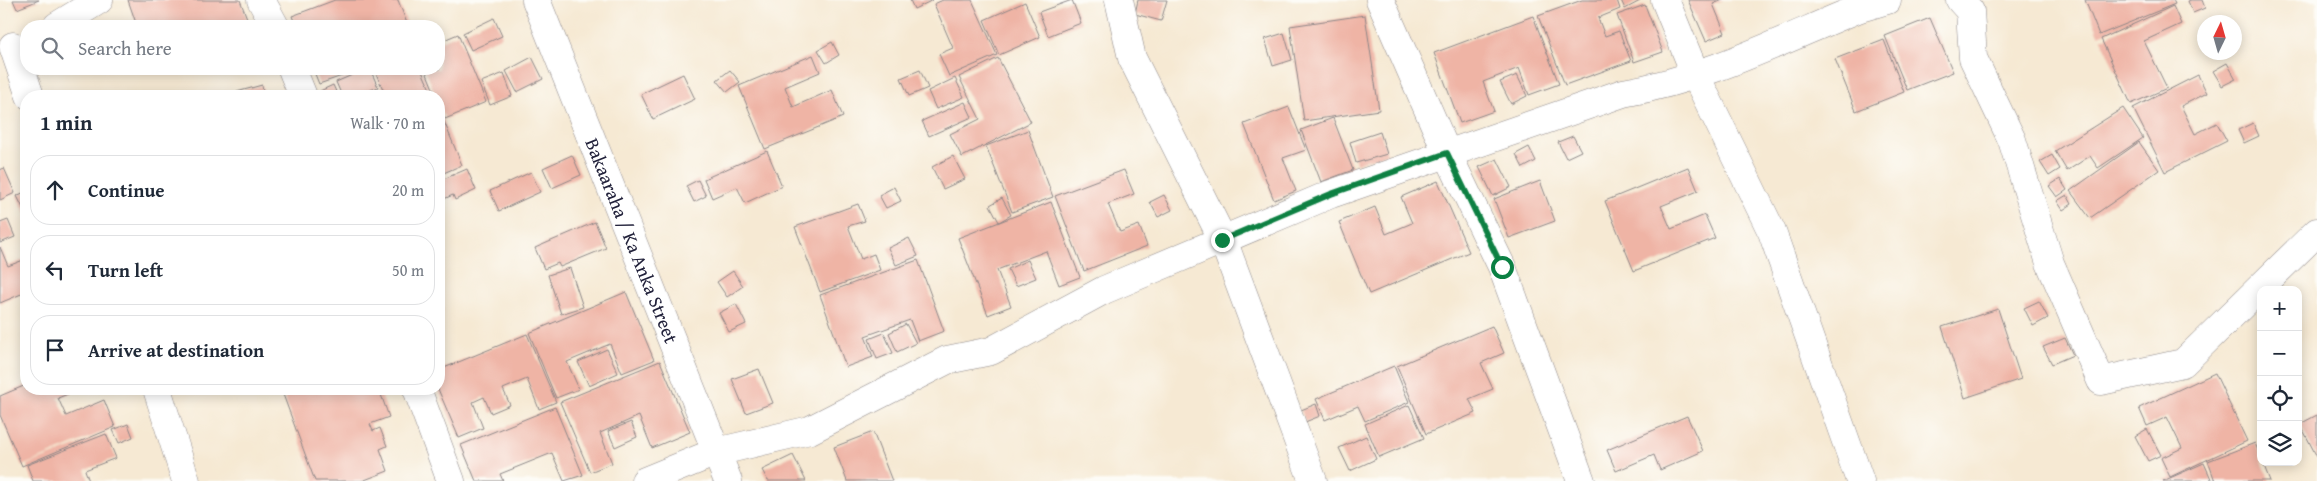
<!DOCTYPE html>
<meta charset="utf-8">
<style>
:root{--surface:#fff;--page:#f6f6f7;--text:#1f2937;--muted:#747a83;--line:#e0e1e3}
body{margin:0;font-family:"Gentium Book Plus",serif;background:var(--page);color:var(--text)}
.controls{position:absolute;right:15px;bottom:15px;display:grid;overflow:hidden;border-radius:10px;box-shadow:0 2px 12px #0003}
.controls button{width:45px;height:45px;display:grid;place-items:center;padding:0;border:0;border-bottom:1px solid var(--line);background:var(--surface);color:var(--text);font:25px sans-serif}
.compass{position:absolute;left:2197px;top:15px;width:45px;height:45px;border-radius:50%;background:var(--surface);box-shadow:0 2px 12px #0003;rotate:5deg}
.stop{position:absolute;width:15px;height:15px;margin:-11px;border:4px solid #0b8043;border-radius:50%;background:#fff}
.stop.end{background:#0b8043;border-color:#fff;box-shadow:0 1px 5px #0008}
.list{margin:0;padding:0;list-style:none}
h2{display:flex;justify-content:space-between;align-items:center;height:65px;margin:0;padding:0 20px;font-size:21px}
h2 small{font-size:16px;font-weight:400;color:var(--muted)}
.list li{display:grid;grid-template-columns:32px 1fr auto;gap:15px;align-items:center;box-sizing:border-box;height:70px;margin:0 10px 10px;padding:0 10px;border:1px solid var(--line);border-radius:20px}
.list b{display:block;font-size:19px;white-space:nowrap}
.list em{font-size:16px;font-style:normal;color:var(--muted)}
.icon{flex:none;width:28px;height:28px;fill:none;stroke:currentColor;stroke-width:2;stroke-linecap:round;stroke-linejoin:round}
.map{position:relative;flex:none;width:2317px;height:481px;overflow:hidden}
.search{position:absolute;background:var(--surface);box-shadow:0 2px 12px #0003;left:20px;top:20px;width:425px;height:55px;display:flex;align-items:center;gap:12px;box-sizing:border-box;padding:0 18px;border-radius:20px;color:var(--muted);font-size:19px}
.panel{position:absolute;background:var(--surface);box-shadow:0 2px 12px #0003;left:20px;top:90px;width:425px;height:305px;border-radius:20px}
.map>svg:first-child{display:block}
.building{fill:#efb4a5}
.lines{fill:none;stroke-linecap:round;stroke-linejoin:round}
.minor-casing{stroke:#8c8687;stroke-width:29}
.tertiary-casing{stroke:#8c8687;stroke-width:29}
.minor{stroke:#fff;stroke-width:28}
.tertiary{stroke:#fff;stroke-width:28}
.route{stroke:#0b8043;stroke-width:6}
.labels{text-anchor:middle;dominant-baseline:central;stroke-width:4;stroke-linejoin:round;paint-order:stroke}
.street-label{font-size:19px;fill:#22223b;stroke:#fdfcf7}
</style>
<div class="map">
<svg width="2317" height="481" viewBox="0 0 2317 481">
<rect width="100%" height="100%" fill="#fdfcf7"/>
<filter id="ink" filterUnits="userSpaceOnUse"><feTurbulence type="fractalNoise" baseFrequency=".02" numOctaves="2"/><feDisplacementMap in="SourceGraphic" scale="10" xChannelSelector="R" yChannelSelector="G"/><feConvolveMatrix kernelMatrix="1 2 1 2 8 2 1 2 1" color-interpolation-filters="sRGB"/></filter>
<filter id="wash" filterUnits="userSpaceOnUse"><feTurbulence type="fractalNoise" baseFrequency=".0096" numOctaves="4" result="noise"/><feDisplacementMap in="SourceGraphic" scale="20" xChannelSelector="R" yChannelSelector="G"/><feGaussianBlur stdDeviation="1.12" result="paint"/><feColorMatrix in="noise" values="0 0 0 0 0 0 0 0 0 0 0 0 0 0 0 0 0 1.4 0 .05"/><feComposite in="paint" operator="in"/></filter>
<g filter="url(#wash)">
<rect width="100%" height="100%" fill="#f6e9d3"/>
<g id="blocks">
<g class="building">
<polygon points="13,0 39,0 17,9"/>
<polygon points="128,0 240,0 250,26 137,26"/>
<polygon points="335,0 398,0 408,26 296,26 292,16"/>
<polygon points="910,0 933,0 914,9"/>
<polygon points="943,0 972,0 997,55 949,76 939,54 953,48 934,4"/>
<polygon points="1072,0 1081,23 1048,36 1039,12"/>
<polygon points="1138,0 1167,0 1161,21 1135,14"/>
<polygon points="1582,0 1617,0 1620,9 1598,18 1605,36 1619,31 1631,61 1565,85 1538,16"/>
<polygon points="1621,0 1640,0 1640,1 1625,9"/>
<polygon points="1688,0 1723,0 1713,4 1725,33 1706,41"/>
<polygon points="2085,0 2173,0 2175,4 2099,35"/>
<polygon points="2191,0 2202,0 2205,8 2193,13 2188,1"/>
<polygon points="1025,2 1040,37 999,55 984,20"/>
<polygon points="1645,5 1663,52 1634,62 1617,15"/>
<polygon points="2173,6 2181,24 2144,41 2167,88 2131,104 2101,39"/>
<polygon points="1365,15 1379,110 1304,121 1290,26"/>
<polygon points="1533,16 1559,84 1529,95 1519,68 1483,82 1494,111 1460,123 1434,53"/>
<polygon points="494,18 502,36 471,50 463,33"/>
<polygon points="1930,18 1953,72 1907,90 1885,36"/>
<polygon points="1284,33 1292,60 1273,66 1265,39"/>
<polygon points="458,34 486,102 445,119 439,103 439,96 436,96 425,69 439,69 439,42"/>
<polygon points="1884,40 1904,92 1856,111 1835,59"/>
<polygon points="832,42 839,55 826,63 818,50"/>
<polygon points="813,55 820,72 785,87 793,107 832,90 843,117 765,149 739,86"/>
<polygon points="532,57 543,79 517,92 506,71"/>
<polygon points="998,58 1031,122 962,157 950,134 980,119 959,77"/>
<polygon points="2227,63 2236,79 2222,86 2213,71"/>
<polygon points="313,69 339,69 342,76 319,84"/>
<polygon points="366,69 370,69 378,87 356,96 342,96 336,82"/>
<polygon points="374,69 421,69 433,96 386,96"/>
<polygon points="730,70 740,82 727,92 717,80"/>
<polygon points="920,70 928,88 909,96 901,78"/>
<polygon points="504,73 512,96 490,105 481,82"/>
<polygon points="683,74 695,99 653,119 641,94"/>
<polygon points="1517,75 1527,96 1511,104 1500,82"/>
<polygon points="2198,75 2207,93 2181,106 2195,134 2217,123 2227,141 2165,172 2133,108"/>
<polygon points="955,78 964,97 936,109 928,91"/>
<polygon points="262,85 264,96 222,96"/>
<polygon points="333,85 338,96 323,96 320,91"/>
<polygon points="965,102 972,117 929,136 922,121"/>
<polygon points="1289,107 1306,150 1283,158 1296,191 1274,200 1244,124"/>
<polygon points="2123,108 2143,138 2098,168 2090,156 2067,171 2055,151"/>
<polygon points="1333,118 1353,170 1321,182 1301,130"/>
<polygon points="443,119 462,165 439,175 439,121"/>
<polygon points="2253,123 2259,136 2244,143 2238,130"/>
<polygon points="1028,130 1053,197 1012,212 986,146"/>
<polygon points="1380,132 1387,154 1356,163 1350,142"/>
<polygon points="1573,136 1581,151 1566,158 1558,142"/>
<polygon points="2139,142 2159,170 2090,218 2070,191"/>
<polygon points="1529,147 1536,161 1523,168 1516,154"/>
<polygon points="767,151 782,186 745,203 737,187 712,198 704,179"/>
<polygon points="572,155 581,175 552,188 543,168"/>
<polygon points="2052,155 2060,169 2049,176 2040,162"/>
<polygon points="953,156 965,179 943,189 932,167"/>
<polygon points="1497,159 1511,187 1493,196 1479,167"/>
<polygon points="1688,167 1698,191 1661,206 1671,229 1705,215 1715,238 1634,271 1605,201"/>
<polygon points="4,168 15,193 0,200 0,170"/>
<polygon points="467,169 476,190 455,200 453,195 439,201 439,181"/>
<polygon points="1124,170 1134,194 1108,204 1120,232 1139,225 1147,246 1084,271 1055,196"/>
<polygon points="531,172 540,192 499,211 490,191"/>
<polygon points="2060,179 2067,190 2057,197 2049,186"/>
<polygon points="698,180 706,196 694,202 686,186"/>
<polygon points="1438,181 1469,252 1369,294 1339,222 1375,207 1386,234 1412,223 1401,197"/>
<polygon points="1540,181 1555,221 1509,238 1494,199"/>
<polygon points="894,187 901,201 886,208 879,195"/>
<polygon points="26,191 26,214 17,196"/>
<polygon points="1164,195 1172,210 1158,217 1150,202"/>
<polygon points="2067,195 2072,204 2063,210 2057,201"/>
<polygon points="1002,198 1011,215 999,222 990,205"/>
<polygon points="1051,202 1080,277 1059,285 1046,251 997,270 1011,306 988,315 958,238"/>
<polygon points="858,204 865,221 848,226 861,259 874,254 880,270 820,292 795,227"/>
<polygon points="8,220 15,237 0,243 0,223"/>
<polygon points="595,222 606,248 560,267 558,263 544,269 535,248"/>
<polygon points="909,238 918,256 896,265 888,248"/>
<polygon points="0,247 8,266 26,259 26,292 0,303"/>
<polygon points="918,260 944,331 918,341 910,320 865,336 873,357 846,367 820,295"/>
<polygon points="1028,260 1036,278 1016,286 1008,269"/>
<polygon points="570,268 583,307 561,314 548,275"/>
<polygon points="733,271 743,286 727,297 717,282"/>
<polygon points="626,292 654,360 622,373 610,344 567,362 579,389 556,398 529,333"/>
<polygon points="439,297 444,311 439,313"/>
<polygon points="2039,301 2048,318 2033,326 2024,308"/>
<polygon points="736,304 746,324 729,332 719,313"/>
<polygon points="1998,309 2021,379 1965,398 1942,327"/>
<polygon points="906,324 916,343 897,352 889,333"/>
<polygon points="1492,326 1504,353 1481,363 1493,389 1469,399 1476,413 1426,434 1397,366"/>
<polygon points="884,333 893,353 877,359 869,339"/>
<polygon points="527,334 556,402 539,409 527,379 503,389 510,405 491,413 484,397 473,402 483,428 459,438 438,389 439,370"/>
<polygon points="2065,338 2073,355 2052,364 2043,347"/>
<polygon points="607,349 618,373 589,386 578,362"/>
<polygon points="660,361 690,432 652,448 639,416 600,433 612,463 590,472 560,402"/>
<polygon points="1394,366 1409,402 1365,421 1358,406 1325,420 1316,399"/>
<polygon points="759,369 773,403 746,413 732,379"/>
<polygon points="2215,373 2247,441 2170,477 2161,458 2182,448 2167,417 2147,426 2139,408"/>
<polygon points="26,385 26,389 74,389 75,391 58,398 66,416 104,400 115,427 22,466 0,415 0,396"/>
<polygon points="281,389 329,389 330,392 340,389 379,389 389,417 370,424 373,431 380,428 387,446 380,449 388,471 362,481 315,481"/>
<polygon points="1316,404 1320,416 1305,422 1301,410"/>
<polygon points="1409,405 1424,438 1379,457 1365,424"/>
<polygon points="555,407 583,475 564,481 552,453 500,474 503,481 476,481 461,445"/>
<polygon points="2317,415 2317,457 2300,424"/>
<polygon points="1687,416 1703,451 1660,470 1654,455 1616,471 1607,450"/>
<polygon points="631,422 637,437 615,447 608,431"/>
<polygon points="128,424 133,437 119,443 113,430"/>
<polygon points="2147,429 2161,455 2148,461 2135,436"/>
<polygon points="873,432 892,481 847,481 834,447"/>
<polygon points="106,434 116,458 85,470 89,481 33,481 27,465"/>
<polygon points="1366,436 1376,459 1350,471 1339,448"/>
<polygon points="2255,443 2270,481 2215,481 2208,461"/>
<polygon points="793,455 806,481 768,481 762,470"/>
<polygon points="2204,463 2212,481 2163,481"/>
</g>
</g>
</g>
<g filter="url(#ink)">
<use href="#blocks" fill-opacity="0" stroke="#8c8687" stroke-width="1"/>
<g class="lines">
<defs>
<g id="minor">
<polyline points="261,0 275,26"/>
<polyline points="1119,0 1132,58 1223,240 1313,481"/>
<polyline points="1380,0 1447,153 1502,267 1581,481"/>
<polyline points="1665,0 1696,76 1772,232 1860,481"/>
<polyline points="1960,0 1970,11 1973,58 2012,140 2050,263 2101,381 2183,363 2317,232"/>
<polyline points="57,26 99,0"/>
<polyline points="13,46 30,96"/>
<polyline points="292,69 303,96"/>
<polyline points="157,389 186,481"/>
<polyline points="417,389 451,481"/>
<path d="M645,481L716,452L810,430L947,360L991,351L1104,290L1331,194L1623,93C1706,79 1782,40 1860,8L1887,0"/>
</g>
<g id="tertiary">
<path id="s1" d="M536,0L728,481"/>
</g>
</defs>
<use href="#minor" class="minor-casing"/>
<use href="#tertiary" class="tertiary-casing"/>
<use href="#minor" class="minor"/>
<use href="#tertiary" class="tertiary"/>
</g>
</g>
<g class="lines" filter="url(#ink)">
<polyline class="route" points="1222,240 1331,194 1447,153 1502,267"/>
</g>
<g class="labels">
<g class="street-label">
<text stroke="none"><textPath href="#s1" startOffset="259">Bakaaraha / Ka Anka Street</textPath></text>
</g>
</g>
</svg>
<div class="controls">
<button>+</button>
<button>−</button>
<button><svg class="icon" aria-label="locate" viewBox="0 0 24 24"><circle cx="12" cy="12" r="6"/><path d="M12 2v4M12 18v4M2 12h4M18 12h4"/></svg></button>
<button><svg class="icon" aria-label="layers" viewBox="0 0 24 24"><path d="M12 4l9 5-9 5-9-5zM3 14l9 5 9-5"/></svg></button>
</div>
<svg class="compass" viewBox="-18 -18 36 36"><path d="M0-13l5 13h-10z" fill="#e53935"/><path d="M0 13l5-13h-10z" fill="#747a83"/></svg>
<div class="stop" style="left:1502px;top:267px"></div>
<div class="stop end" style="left:1222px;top:240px"></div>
<div class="search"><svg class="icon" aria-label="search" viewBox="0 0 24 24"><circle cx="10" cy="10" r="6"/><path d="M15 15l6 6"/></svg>Search here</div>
<section class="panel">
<h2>1 min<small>Walk · 70 m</small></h2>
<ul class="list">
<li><svg class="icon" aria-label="ahead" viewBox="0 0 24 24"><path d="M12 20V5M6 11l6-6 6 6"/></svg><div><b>Continue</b></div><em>20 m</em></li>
<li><svg class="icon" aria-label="left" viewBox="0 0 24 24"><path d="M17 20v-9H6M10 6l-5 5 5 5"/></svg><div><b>Turn left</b></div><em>50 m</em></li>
<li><svg class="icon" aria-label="arrive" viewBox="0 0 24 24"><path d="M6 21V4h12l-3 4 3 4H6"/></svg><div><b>Arrive at destination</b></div></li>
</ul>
</section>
</div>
